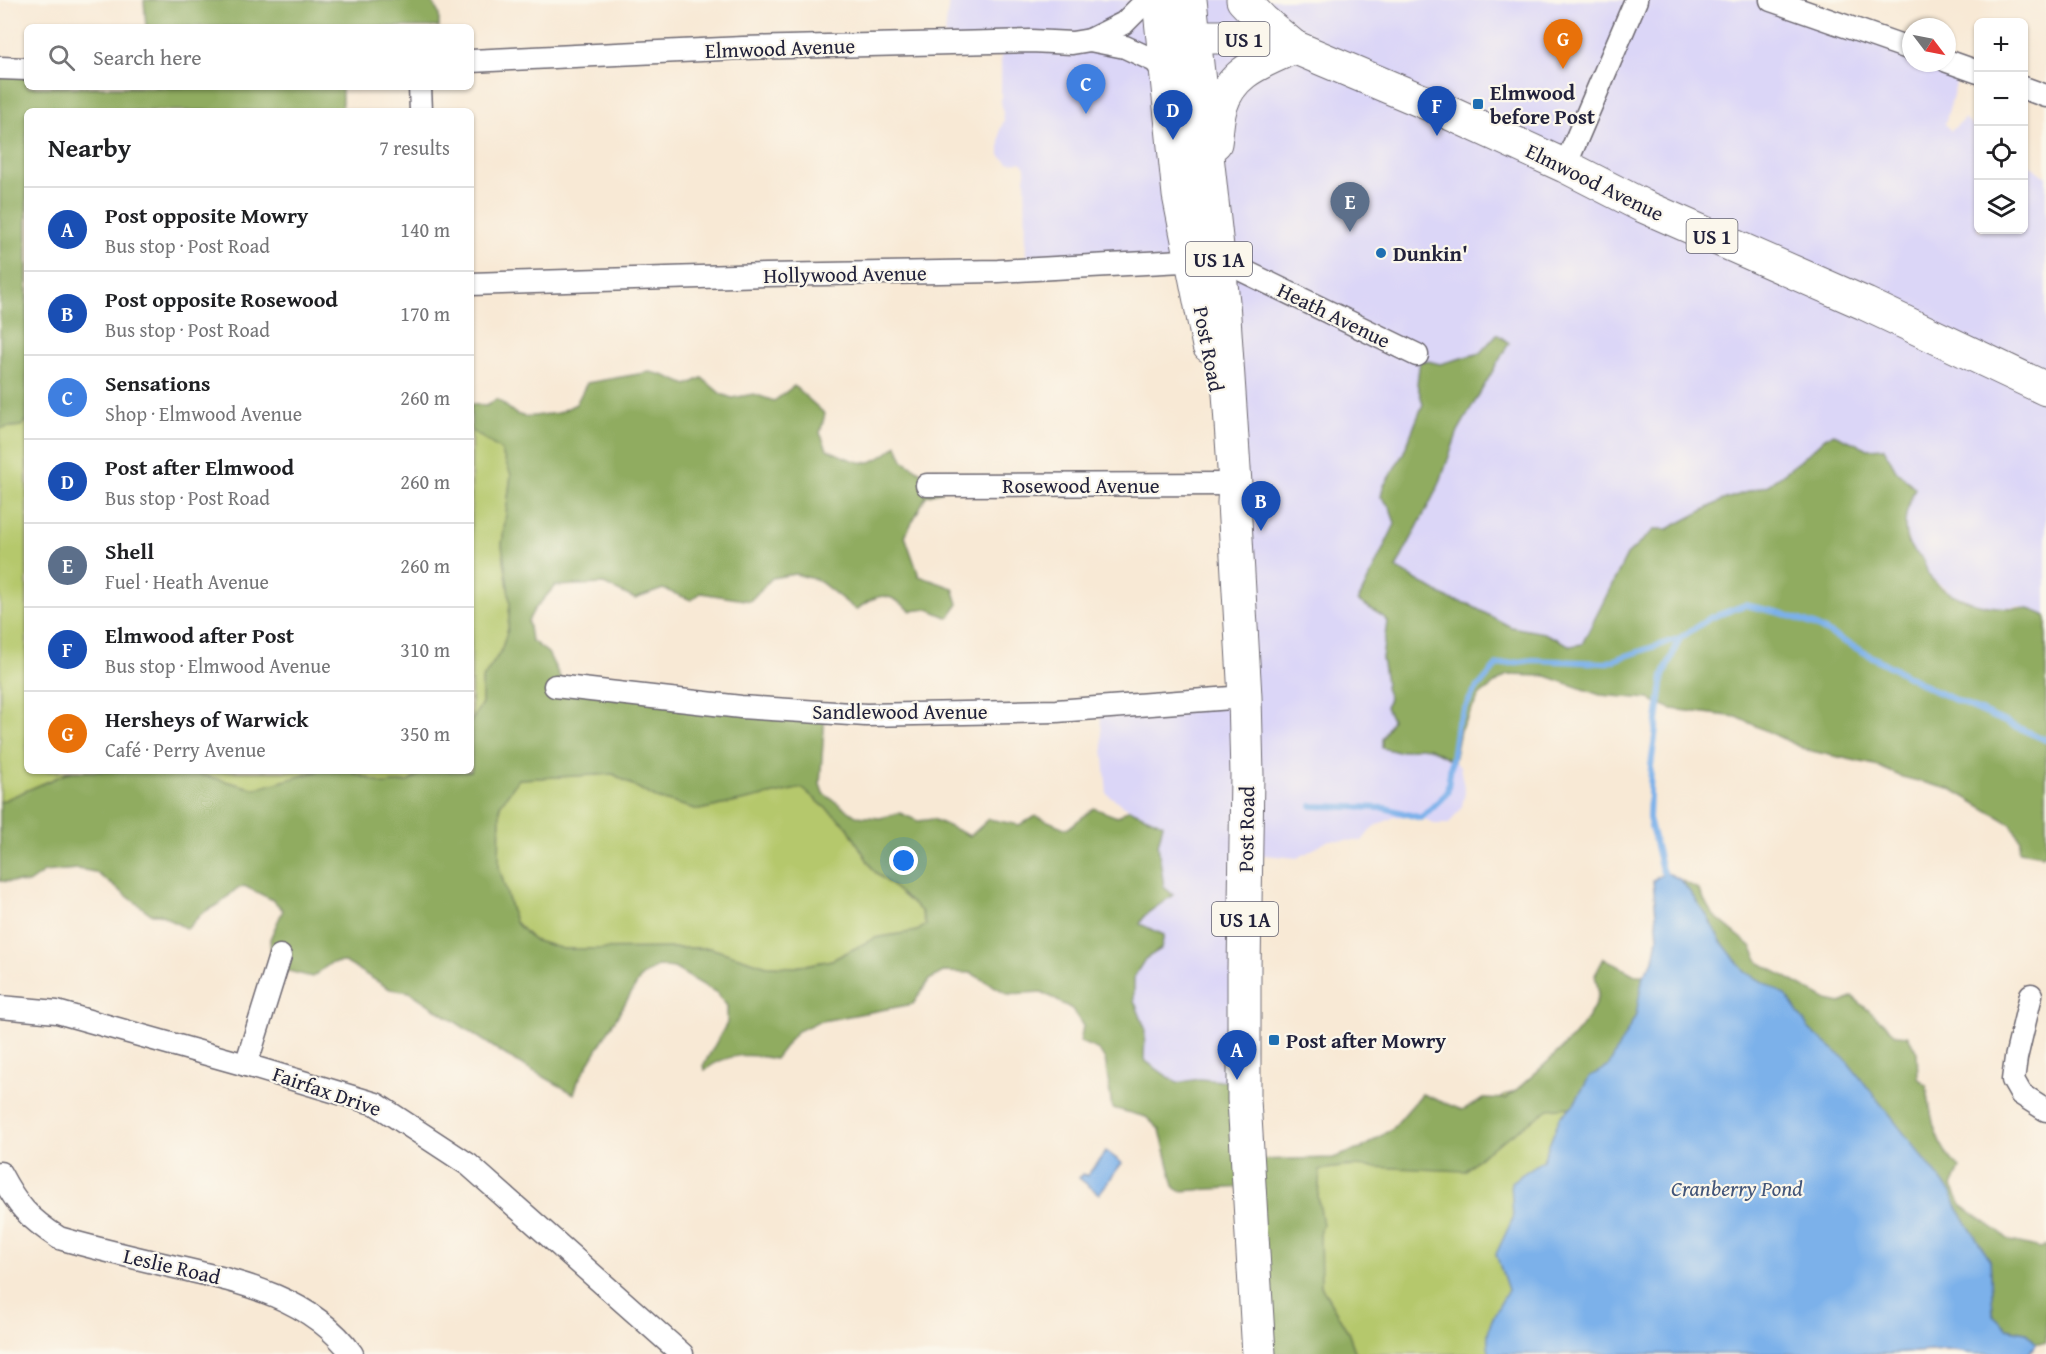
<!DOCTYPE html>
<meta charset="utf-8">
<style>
:root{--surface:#fff;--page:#f2f2f2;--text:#202124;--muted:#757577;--line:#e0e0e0;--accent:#db2777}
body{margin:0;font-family:"Gentium Book Plus",serif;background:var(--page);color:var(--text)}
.controls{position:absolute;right:18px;top:18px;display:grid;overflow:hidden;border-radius:9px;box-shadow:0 2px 4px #0004}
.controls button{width:54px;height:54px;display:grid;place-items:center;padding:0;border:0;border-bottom:2px solid var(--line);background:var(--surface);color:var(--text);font:30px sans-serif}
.compass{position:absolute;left:1902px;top:18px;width:54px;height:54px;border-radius:50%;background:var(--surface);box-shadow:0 2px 4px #0004;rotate:122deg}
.you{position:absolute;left:904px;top:861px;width:21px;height:21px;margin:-15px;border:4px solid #fff;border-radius:50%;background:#1a73e8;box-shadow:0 0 0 9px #1a73e833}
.badge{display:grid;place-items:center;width:39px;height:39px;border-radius:50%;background:var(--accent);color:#fff;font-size:20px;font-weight:700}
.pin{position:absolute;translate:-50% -50px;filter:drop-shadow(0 2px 3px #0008)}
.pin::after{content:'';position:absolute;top:32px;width:21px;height:18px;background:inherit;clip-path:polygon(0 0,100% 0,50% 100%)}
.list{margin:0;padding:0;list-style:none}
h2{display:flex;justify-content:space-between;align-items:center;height:78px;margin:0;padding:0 24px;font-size:26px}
h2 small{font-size:20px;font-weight:400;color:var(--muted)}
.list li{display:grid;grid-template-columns:39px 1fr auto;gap:18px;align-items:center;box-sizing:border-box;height:84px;padding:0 24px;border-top:2px solid var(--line)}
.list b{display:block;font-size:22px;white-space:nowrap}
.list p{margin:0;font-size:20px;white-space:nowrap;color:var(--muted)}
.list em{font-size:20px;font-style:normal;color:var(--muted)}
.icon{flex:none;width:33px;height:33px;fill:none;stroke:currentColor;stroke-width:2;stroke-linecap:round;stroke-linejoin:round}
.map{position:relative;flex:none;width:2046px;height:1354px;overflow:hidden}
.search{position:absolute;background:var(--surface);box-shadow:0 2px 4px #0004;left:24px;top:24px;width:450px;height:66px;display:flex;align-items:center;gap:15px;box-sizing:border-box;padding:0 21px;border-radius:9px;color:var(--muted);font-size:22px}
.panel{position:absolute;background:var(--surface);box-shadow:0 2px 4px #0004;left:24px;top:108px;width:450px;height:666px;border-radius:9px}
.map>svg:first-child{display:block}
.built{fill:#dbd6f7}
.green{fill:#b5c86c;stroke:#6c7554;stroke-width:1.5}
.forest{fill:#90ac60;stroke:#59674e;stroke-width:1.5;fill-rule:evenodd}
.water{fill:#7bb1ea;stroke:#4e6a92;stroke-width:1.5}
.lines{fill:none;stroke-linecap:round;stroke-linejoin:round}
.stream{stroke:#7bb1ea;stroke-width:6}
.street-casing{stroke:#6d6871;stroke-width:25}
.primary-casing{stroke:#6d6871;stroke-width:35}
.street{stroke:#fff;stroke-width:22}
.primary{stroke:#fff;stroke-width:33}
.poi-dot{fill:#1f6fb2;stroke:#fbf7ec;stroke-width:2}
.labels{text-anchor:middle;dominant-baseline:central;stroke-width:4.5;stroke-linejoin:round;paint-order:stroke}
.shield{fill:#fbf7ec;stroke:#636270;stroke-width:1.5}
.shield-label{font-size:20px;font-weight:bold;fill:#22223b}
.street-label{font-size:21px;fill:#22223b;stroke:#fbf7ec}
.poi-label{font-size:21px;font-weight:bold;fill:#22223b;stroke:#fbf7ec;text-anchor:start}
.water-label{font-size:22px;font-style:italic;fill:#415478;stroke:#fbf7ec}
</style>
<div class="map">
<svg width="2046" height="1354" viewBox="0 0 2046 1354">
<rect width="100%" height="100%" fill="#fbf7ec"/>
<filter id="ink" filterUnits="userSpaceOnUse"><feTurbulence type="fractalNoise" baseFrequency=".0167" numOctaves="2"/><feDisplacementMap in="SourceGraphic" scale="12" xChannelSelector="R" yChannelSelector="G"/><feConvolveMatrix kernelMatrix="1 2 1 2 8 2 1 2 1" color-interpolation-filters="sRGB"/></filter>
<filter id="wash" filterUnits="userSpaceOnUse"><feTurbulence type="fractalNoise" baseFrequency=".008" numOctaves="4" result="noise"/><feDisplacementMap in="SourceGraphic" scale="24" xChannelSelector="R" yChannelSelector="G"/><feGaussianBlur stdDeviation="1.35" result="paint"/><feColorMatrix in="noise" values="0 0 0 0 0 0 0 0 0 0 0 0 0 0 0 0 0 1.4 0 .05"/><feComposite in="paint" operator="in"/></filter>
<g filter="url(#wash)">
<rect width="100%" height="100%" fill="#f8e9d5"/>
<polygon class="built" points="949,0 1762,0 1911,51 1911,63 1947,63 1960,69 1945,124 1951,131 1964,119 1978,129 1978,230 2024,230 2024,161 2046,177 2046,616 2020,606 1998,607 1975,603 1953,594 1929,576 1922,558 1911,549 1906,532 1905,511 1914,488 1896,470 1884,448 1869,449 1834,434 1825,438 1800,461 1768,485 1723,500 1668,529 1627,555 1582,644 1571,646 1544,633 1511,627 1468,604 1449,599 1396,568 1439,485 1458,431 1508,343 1497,334 1481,353 1440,364 1417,384 1423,404 1403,454 1383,487 1395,524 1384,617 1387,622 1382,658 1386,682 1385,688 1389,698 1386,707 1392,720 1382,739 1398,752 1419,747 1429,748 1454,761 1460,767 1465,792 1462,806 1449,824 1434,824 1417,815 1394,817 1373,827 1362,841 1329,840 1298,858 1253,854 1246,1083 1199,1079 1177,1083 1144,1060 1145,1028 1134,1000 1134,977 1145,959 1161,949 1163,934 1139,925 1145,915 1173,895 1164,887 1158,845 1163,824 1129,809 1107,794 1100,711 1246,700 1216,262 1026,264 1025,167 1021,162 1008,163 1000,155 1000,130 1004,120 1001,101 1001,45 944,42"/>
<g class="green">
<polygon points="27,420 27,771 72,771 0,802 0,428 21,426"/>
<polygon points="471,430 501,450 511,475 502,545 510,602 508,629 501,651 482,680 482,703 471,722"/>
<polygon points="187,771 319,771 255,789"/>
<polygon points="349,771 426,771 408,782 383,784"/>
<polygon points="613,774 656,798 699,810 802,788 847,826 873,870 921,911 926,925 917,931 875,938 832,960 795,967 767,966 710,948 563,949 533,940 515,922 499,867 500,805 518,779"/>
<polygon points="1636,1018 1510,1354 1356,1354 1348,1332 1321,1286 1317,1214 1320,1210 1318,1196 1320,1169 1355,1166 1454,1122 1547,1074"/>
</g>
<g class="forest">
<polygon points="144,0 431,0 439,14 439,27 146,27"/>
<polygon points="0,70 27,71 27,87 342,87 342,111 27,111 27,420 21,426 0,428"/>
<path d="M1497,334L1509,343L1458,431L1439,485L1396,568L1449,599L1468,604L1511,627L1544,633L1571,646L1582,644L1627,555L1655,529H1668L1723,500L1768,485L1800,461L1825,438L1834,434L1868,449L1884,448L1896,470L1915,488C1907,507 1900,527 1910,547C1913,552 1920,554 1923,560C1926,565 1926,572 1930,577C1945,595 1974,605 1997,607C2017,609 2026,605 2046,616V852L2043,855L2019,851L2020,840L2011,824L1953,790L1902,777L1875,765L1807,750L1737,717L1672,709L1649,699L1600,695L1546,676L1507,675L1480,695L1460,730L1454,761L1429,748L1419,747L1398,752L1382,748V739L1392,720L1386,707L1389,698L1385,688L1386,682L1382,658L1387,622L1384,617L1358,601L1395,524L1390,507L1381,497L1383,487L1403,454L1423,404L1417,384L1420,359L1440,364L1480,353Z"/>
<path d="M650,372L663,375L687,385L702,378L721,394L732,398L754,394L774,401L794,386L825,414L820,433L827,449C860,464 868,471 897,445L903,460L939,484L942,491L926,496L905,536L919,576L953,588L958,604L949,618L928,609L911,611C887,591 880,592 856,610L818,580L795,574L772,578L750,601L701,593L691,600L663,589L635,599L604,584L555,586L534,610L528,621L531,640L548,653L565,687L825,716L820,784L823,793L856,816L880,818L900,813L918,821L933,819L970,836L989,819L1019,825L1036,816L1067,829L1094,808L1117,817L1129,809L1163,824L1158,845L1164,887L1173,895L1145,915L1140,924L1164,935L1161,949L1145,959L1134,977V1000L1145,1028L1144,1060L1177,1083L1199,1079L1246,1083L1248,1160L1333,1158L1362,1148L1392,1129L1422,1094L1462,1110L1486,1098L1506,1099C1532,1075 1592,1029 1598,994C1599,988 1596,981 1595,975L1604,958L1635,975H1643L1637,1015L1608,1067L1590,1077L1574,1104L1571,1107L1549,1109L1483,1154L1465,1171L1347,1166L1320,1170L1318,1196L1323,1225L1320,1229L1321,1286L1348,1332L1356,1354H1262L1245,1187L1179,1191L1174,1186L1160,1130L1146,1117L1112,1108L1105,1059L1097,1049L1080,1042L1083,1026L1072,1009L1042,992L1008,994L971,973L943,972L929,980L913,1004L817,1022L796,1032L775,1059C749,1053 727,1053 705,1070L703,1066L727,1023V1006L717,993L674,968L658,966L641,977L578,1081L574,1094L507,1056L410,992L390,989L345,962L331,963L312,977L272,967L270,939L283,910L273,900L244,886L235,890L221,903L202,913L187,929L160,914H151L95,872L78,869L44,872L28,883L0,881V802L72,771H187L255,789L319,771H349L383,784L408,782L426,771H471V722L482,703V680L501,651L508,629L510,602L502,545L511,475L501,450L471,430V404L486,406L497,399L516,414L526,417L558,413L576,404L587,383ZM613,774L656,798L699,810L802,788L847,826L873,870L921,911L926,925L917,931L875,938L832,960L795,967L767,966L710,948L563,949L533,940L515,922L499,867L500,805L519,779Z"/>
<path d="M1681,880L1698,889L1712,914L1751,946L1760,963L1827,1000L1841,1003L1853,997L1897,1035L1908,1036L1917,1052L1918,1078L1927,1087C1931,1118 1935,1147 1960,1168L1952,1186L1961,1205L2011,1241L2041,1248L2046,1245V1343H2036L2025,1332L2007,1328L1993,1315L1990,1260L1735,967L1707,916Z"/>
</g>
<g class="water">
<path d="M1666,872L1681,880L1707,916L1720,940L1745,972L1786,995L1809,1029L1846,1060L1952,1194L1956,1206L1990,1260L1993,1315L2007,1328L2025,1332L2036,1343L2029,1354H1976L1945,1350L1889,1354H1490C1482,1329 1496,1312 1508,1290L1496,1254L1513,1218L1511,1182L1543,1160L1560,1117L1574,1104L1590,1076L1608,1067L1636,1015L1643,975L1654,960L1658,938L1653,880Z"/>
<polygon points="1106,1151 1122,1163 1099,1194 1079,1178 1083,1174 1087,1176"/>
</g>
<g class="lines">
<g class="stream">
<polyline points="1312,806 1385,808 1421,818 1447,793 1457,724 1473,693 1497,665 1533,660 1605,663 1680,638 1710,618 1745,605 1781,613 1814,625 1935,691 2046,740"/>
<polyline points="1667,878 1662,870 1649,818 1651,766 1663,676 1680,638"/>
</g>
</g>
</g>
<g filter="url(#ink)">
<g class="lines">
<defs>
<g id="street">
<polyline points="1771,0 1911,49"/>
<polyline points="1090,40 1124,23 1147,0"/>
<polyline points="471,61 743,48 1031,41 1072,43 1090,40 1125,47 1155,61 1168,76"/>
<polyline points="1947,61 1978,72"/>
<polyline points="0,68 27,69"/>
<polyline points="420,87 421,111"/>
<polyline points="2024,88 2046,96"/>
<polyline points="1565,166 1636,0"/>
<polyline points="471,284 766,275 998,271 1219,259 1417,355"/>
<polyline points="927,485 1235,484"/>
<polyline points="555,686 741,707 866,715 1056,711 1245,697"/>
<polyline points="2031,995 2016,1058 2013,1080 2021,1094 2046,1110"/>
<polyline points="0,1007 57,1012 246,1065 376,1104 469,1165 682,1354"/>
<polyline points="246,1065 280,956"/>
<path d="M0,1173C17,1205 28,1218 59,1238C97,1249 136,1258 175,1267C240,1282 311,1297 352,1354"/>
</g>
<g id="primary">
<polyline points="1159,0 1179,195 1209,346"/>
<polyline points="1190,0 1223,302 1235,484 1234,503 1245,697 1247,775 1244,969 1244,1100 1259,1354"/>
<polyline points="1243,0 1263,21 1294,47"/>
<polyline points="1164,37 1228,37 1294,47 1434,106 1565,166 1643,206 1866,304 2046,389"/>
<path d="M1215,143C1217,131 1217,117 1221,106C1232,70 1263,62 1294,47"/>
</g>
</defs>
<use href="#street" class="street-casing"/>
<use href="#primary" class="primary-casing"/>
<use href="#street" class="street"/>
<use href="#primary" class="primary"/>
</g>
</g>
<g class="poi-dot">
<rect x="1472" y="98" width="12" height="12" rx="3"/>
<circle cx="1381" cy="253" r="6"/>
<rect x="1268" y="1034" width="12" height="12" rx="3"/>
</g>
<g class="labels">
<g class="shield">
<rect x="1218.5" y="22" width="51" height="34" rx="4.5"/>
<rect x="1686.5" y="219" width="51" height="34" rx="4.5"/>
<rect x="1186" y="242" width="66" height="34" rx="4.5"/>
<rect x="1212" y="902" width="66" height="34" rx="4.5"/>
</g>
<g class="shield-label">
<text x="1244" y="39">US 1</text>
<text x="1712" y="236">US 1</text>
<text x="1219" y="259">US 1A</text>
<text x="1245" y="919">US 1A</text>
</g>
<g class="street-label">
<text transform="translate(780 48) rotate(-2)">Elmwood Avenue</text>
<text transform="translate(1595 182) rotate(26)">Elmwood Avenue</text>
<text transform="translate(845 274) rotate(-1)">Hollywood Avenue</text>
<text transform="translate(1334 315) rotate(26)">Heath Avenue</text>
<text transform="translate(1209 349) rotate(79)">Post Road</text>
<text x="1081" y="485">Rosewood Avenue</text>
<text x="900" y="711">Sandlewood Avenue</text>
<text transform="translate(1246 829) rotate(-89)">Post Road</text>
<text transform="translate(327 1091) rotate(19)">Fairfax Drive</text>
<text transform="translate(172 1266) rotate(13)">Leslie Road</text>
</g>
<g class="poi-label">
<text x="1490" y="92">Elmwood<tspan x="1490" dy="24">before Post</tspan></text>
<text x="1393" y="253">Dunkin'</text>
<text x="1286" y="1040">Post after Mowry</text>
</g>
<g class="water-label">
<text x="1737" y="1188">Cranberry Pond</text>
</g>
</g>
</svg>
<div class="controls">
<button>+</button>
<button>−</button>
<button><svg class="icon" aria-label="locate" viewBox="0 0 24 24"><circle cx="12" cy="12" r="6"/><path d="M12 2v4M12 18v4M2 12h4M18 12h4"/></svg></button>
<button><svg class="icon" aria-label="layers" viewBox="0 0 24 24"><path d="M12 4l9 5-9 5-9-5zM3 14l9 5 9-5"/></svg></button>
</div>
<svg class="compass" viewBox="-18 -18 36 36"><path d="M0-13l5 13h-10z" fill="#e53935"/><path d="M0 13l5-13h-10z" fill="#757577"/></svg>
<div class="you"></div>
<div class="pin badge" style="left:1237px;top:1080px;background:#1a4fb4">A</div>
<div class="pin badge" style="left:1261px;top:531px;background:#1a4fb4">B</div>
<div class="pin badge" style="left:1086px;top:114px;background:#3f7fe0">C</div>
<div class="pin badge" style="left:1173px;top:140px;background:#1a4fb4">D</div>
<div class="pin badge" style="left:1350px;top:232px;background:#5c6f8a">E</div>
<div class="pin badge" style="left:1437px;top:136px;background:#1a4fb4">F</div>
<div class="pin badge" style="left:1563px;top:69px;background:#e8710a">G</div>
<div class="search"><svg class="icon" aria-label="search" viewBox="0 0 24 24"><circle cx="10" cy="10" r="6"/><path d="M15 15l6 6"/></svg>Search here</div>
<section class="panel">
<h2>Nearby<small>7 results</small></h2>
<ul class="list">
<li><span class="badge" style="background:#1a4fb4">A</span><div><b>Post opposite Mowry</b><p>Bus stop · Post Road</p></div><em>140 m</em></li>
<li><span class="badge" style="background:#1a4fb4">B</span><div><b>Post opposite Rosewood</b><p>Bus stop · Post Road</p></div><em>170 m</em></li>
<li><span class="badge" style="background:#3f7fe0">C</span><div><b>Sensations</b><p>Shop · Elmwood Avenue</p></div><em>260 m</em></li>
<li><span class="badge" style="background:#1a4fb4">D</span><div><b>Post after Elmwood</b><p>Bus stop · Post Road</p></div><em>260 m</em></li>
<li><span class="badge" style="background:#5c6f8a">E</span><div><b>Shell</b><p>Fuel · Heath Avenue</p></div><em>260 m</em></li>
<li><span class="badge" style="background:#1a4fb4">F</span><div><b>Elmwood after Post</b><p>Bus stop · Elmwood Avenue</p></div><em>310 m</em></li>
<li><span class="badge" style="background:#e8710a">G</span><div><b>Hersheys of Warwick</b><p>Café · Perry Avenue</p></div><em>350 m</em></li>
</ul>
</section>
</div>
